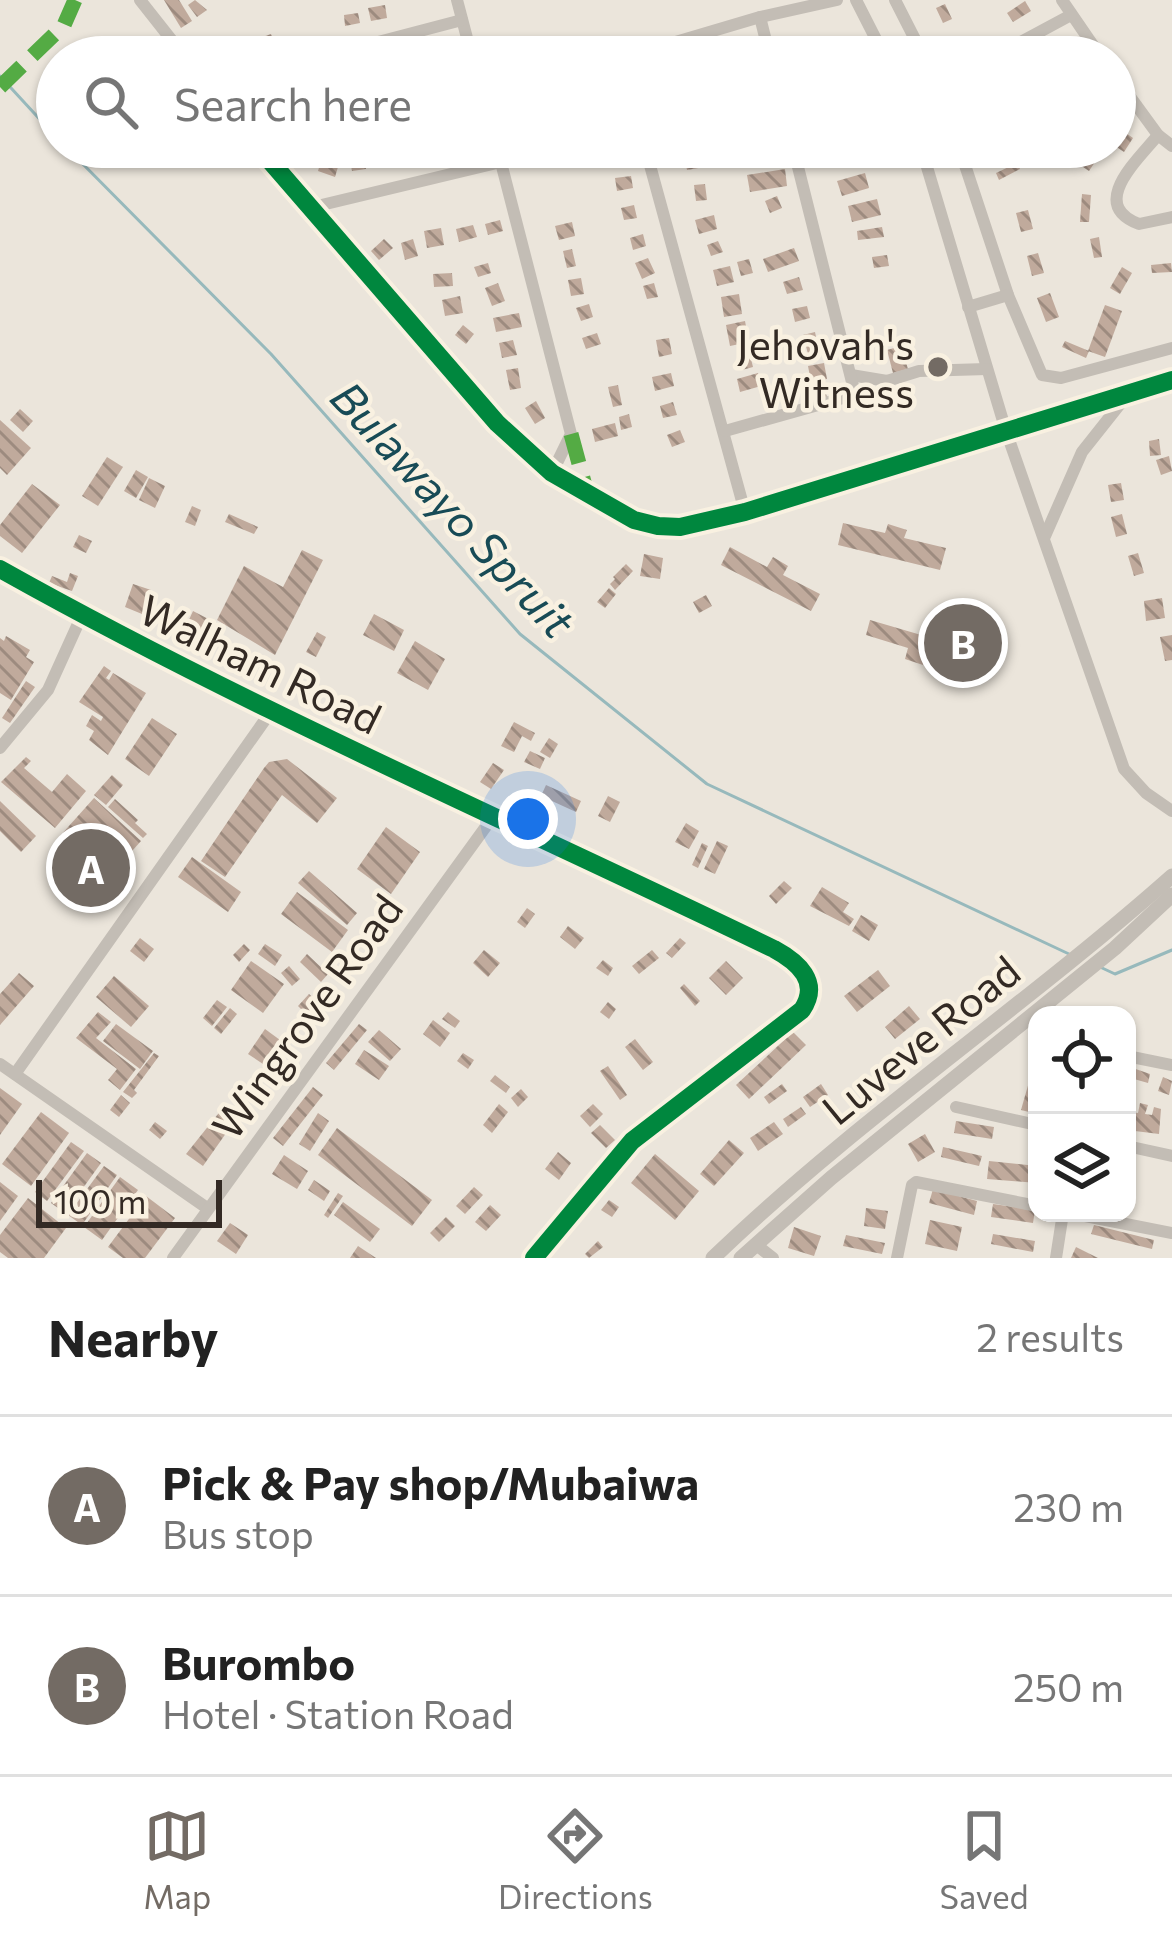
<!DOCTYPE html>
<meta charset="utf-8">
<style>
:root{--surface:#fff;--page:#f2f2f2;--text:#222;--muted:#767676;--line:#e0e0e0;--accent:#736b64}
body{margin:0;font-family:Commissioner,sans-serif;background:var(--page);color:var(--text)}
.controls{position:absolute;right:36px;bottom:36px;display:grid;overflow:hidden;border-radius:24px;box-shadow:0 3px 9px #0004}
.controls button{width:108px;height:108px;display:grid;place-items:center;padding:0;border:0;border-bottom:3px solid var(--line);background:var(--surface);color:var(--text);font:60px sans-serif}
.scale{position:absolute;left:36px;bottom:30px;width:186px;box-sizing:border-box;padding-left:12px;border:6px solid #332a24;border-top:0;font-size:33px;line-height:42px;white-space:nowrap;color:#332a24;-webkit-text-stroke:9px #f9f1e1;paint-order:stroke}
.you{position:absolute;left:528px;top:819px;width:42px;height:42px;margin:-30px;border:9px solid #fff;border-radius:50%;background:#1a73e8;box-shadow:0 0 0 18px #1a73e833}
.badge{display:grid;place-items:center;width:78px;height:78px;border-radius:50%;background:var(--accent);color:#fff;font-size:39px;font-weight:700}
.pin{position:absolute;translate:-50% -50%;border:6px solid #fff;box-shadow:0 3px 12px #0006}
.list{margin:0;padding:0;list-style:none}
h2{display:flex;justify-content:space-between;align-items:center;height:156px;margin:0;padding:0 48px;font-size:51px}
h2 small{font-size:39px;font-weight:400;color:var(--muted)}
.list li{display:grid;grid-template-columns:78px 1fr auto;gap:36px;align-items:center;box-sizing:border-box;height:180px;padding:0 48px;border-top:3px solid var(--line)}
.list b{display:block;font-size:45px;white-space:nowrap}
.list p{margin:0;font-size:39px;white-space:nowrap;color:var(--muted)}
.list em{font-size:39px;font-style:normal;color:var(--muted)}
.icon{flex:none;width:66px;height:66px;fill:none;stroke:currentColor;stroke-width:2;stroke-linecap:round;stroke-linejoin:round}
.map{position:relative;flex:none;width:1172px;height:1258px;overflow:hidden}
.search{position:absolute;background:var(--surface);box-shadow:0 3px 9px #0004;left:36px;right:36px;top:36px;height:132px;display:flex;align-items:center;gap:30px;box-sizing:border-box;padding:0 42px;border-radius:66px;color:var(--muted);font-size:45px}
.sheet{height:516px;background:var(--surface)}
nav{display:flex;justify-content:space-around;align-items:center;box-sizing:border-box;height:168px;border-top:3px solid var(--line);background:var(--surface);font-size:33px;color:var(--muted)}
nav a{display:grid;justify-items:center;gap:6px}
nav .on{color:var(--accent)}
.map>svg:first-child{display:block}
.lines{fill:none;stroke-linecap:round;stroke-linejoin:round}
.stream{stroke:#97b9bc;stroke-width:3}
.building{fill:url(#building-back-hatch)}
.minor{stroke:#c3bdb5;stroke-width:12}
.tertiary{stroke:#c3bdb5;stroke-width:15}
.quiet{stroke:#54ab44;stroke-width:15;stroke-dasharray:30 15;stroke-linecap:butt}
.cycleway-casing{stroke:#f9f1e1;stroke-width:26}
.cycleway{stroke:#00873e;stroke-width:18}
.poi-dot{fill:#736b64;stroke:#f9f1e1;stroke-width:4.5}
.labels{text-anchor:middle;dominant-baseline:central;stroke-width:9;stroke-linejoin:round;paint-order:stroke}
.poi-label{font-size:42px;fill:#332a24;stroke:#f9f1e1;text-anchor:end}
.street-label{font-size:42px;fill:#332a24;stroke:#f9f1e1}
.water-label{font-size:45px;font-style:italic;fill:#184b56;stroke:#f9f1e1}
</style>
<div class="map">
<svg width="1172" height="1258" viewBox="0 0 1172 1258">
<defs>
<pattern id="building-back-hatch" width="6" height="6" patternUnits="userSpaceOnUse" patternTransform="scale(3)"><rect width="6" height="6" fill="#c0aa9c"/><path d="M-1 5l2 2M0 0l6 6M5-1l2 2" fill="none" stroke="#9d8b7f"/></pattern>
</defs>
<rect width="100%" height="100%" fill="#ebe5db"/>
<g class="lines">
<g class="stream">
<polyline points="0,76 57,138"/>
<polyline points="66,147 271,354 520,634 707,784 1069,954"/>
<polyline points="1100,967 1115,974 1172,950"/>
</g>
</g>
<g class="building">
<polygon points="164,0 179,0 192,21 181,28"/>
<polygon points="195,0 207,10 197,17 188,5"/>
<polygon points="1025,1 1031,11 1013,22 1007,13"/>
<polygon points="945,4 952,19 943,23 936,8"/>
<polygon points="385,5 387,18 371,21 368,8"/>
<polygon points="358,13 360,23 345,26 344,15"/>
<polygon points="271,34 275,44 261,50 257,39"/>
<polygon points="229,38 245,42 242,53 226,50"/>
<polygon points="834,38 837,56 806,57 804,44"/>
<polygon points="967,38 975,51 965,57 957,44"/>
<polygon points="1123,131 1133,138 1124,152 1115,146"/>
<polygon points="531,147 551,147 553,152 536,159"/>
<polygon points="859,147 862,157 838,162 835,151"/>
<polygon points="1092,147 1101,153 1089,171 1080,165"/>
<polygon points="624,150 627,165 611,167 608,153"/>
<polygon points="392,153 395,164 381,168 378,157"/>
<polygon points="702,156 704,167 687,170 685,159"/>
<polygon points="364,157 366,169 352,171 350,160"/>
<polygon points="321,161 338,167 335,177 318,171"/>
<polygon points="1017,163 1020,169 999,180 996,173"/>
<polygon points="785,169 787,186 750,192 747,175"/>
<polygon points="865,173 869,188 842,196 837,181"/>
<polygon points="631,176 633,188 617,191 615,178"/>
<polygon points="705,184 707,200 696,201 694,185"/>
<polygon points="1082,194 1091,195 1089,222 1080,222"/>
<polygon points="777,196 782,208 770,213 765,201"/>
<polygon points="877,199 881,215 852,222 848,206"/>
<polygon points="634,205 637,218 624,220 621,208"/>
<polygon points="1028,210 1033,229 1021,232 1016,213"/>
<polygon points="714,215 717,229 699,234 695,220"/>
<polygon points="500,220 503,231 488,235 485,224"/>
<polygon points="572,222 575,236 559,240 555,226"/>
<polygon points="473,225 477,237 459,242 456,229"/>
<polygon points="882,227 884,237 858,240 857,231"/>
<polygon points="441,228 444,245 427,248 424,231"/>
<polygon points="643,234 646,246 633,250 630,238"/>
<polygon points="1099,237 1102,257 1094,258 1090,239"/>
<polygon points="384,239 393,248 379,260 371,251"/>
<polygon points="413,239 418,256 405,260 401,243"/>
<polygon points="718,241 723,252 711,256 707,245"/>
<polygon points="794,248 799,261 768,272 763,259"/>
<polygon points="572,249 576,266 567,268 563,251"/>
<polygon points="1038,253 1044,273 1032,276 1027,256"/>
<polygon points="887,255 889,266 874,268 872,257"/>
<polygon points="648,258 655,273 642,279 635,263"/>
<polygon points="749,259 753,273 741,276 737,262"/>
<polygon points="488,263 491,273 478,277 474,267"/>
<polygon points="1171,263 1172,272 1152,273 1151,265"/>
<polygon points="730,266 734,282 717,286 713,270"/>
<polygon points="1122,267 1132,273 1120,294 1110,288"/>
<polygon points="452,273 453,286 434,287 433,274"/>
<polygon points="799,277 803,290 787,294 783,282"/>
<polygon points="581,278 584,294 571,296 568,280"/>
<polygon points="498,283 505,301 492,306 485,288"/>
<polygon points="654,283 658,297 647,299 643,286"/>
<polygon points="1050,293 1059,317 1046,322 1037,298"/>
<polygon points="739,294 742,314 724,317 721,297"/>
<polygon points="460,296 463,313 445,316 442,300"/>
<polygon points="589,304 593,317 581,321 576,308"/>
<polygon points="1105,305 1122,311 1105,357 1088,351"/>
<polygon points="807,306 810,318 795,322 792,309"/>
<polygon points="519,313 522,327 496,332 493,318"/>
<polygon points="745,321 749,342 730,346 726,325"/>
<polygon points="463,325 474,334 466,344 455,335"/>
<polygon points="815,332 819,351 808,354 803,335"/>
<polygon points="597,333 601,344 586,349 582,338"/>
<polygon points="669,338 672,354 659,357 656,340"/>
<polygon points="513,340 517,355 502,358 499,343"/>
<polygon points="1065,341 1089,351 1086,358 1062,347"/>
<polygon points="901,346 908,369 893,373 887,350"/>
<polygon points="749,351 753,367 742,370 738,355"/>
<polygon points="824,363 827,379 811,382 808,366"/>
<polygon points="518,368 521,388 510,390 506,370"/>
<polygon points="671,373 674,386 655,391 652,377"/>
<polygon points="758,373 761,386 740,392 737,379"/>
<polygon points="618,385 622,405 613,407 608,387"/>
<polygon points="824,385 827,398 816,401 812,388"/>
<polygon points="536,401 545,418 535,424 525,408"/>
<polygon points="673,402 677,415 663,418 660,406"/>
<polygon points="20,409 33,421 23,432 10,420"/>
<polygon points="629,414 632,427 621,430 619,417"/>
<polygon points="0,420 31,448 7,475 0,468"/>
<polygon points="615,423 618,436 595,442 592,429"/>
<polygon points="680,430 685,442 672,447 667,435"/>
<polygon points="1159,439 1161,455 1150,456 1149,441"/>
<polygon points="1169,456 1172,471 1161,475 1156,460"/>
<polygon points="107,457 123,467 98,506 82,496"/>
<polygon points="136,470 148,477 136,498 124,491"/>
<polygon points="149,478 165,486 155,508 139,500"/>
<polygon points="1121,483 1124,500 1111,502 1108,485"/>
<polygon points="32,484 60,505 22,553 0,536 0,525"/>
<polygon points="192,506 201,510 195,526 185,522"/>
<polygon points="229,514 258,527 254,534 225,522"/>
<polygon points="1122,514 1127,534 1116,537 1111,517"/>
<polygon points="843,523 885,533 888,524 907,530 904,538 946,548 940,570 838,545"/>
<polygon points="79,535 92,541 86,553 73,547"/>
<polygon points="730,547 767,567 773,557 788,566 783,575 820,594 811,611 721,565"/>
<polygon points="302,550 323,560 275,655 217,620 244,566 283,587"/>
<polygon points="1138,553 1144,573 1134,576 1128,556"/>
<polygon points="644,554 663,558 660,579 640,576"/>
<polygon points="626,564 633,571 615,590 610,584 615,579 613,577"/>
<polygon points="70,573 78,576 72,591 49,583 52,576 67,582"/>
<polygon points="133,584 151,590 142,614 125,607"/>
<polygon points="609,588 616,594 605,608 597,602"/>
<polygon points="706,595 712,606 699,613 693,602"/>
<polygon points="1162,598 1165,618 1146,621 1144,601"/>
<polygon points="193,611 216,623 210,635 187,624"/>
<polygon points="374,614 404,630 394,651 363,635"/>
<polygon points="870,620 979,652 974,668 926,654 923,665 905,659 908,648 866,635"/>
<polygon points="317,632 326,637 316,657 306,652"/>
<polygon points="1172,635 1172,660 1165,661 1160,637"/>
<polygon points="6,636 30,650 26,657 34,662 11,700 0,693 0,638 4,641"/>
<polygon points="415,641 445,659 428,690 397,673"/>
<polygon points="104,666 111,671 106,678 109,680 113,673 146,693 108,755 89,740 94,731 86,726 92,715 101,721 103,717 79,702"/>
<polygon points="26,681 35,687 10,723 2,718"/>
<polygon points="152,718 177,734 149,776 125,759"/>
<polygon points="514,722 535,733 531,741 522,736 514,752 501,746"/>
<polygon points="549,738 558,744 550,758 540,752"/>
<polygon points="530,751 545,758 540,769 524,762"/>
<polygon points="26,757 31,761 24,768 52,792 67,774 86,791 55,828 1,782"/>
<polygon points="287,759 337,798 317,823 282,795 225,877 201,861 264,768 269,762"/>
<polygon points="493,763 504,770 491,789 480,782"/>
<polygon points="112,775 123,785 106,805 94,795"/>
<polygon points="546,785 581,801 576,812 541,796"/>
<polygon points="608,796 620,802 610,822 598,816"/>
<polygon points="94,798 141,841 107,879 60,836"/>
<polygon points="115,799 138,820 135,823 147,834 143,838 108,807"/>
<polygon points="0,801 36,836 21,852 0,831"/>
<polygon points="686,823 699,831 689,849 675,842"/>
<polygon points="386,827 420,852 391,894 357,869"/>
<polygon points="717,841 728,846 715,874 704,869"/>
<polygon points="702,843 708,846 698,868 692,865"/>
<polygon points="192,857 241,892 228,912 178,877"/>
<polygon points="309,871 357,913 347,925 298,883"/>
<polygon points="784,881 792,888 776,904 769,896"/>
<polygon points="822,887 849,903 843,912 854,919 849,926 810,906"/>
<polygon points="297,892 348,930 332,952 281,914"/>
<polygon points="527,908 535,914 525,928 517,922"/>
<polygon points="861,915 878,925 869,941 852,931"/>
<polygon points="568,926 584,938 575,949 560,937"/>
<polygon points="140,938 154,949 144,962 130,951"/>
<polygon points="680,938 686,943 672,958 666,953"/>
<polygon points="244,944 250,950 239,962 233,955"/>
<polygon points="265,944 282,955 275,966 258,954"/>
<polygon points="484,950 500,963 488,977 473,963"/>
<polygon points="652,950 659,958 639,974 632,966"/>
<polygon points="307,954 328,974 321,982 300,962"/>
<polygon points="603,960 613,968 608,976 596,968"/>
<polygon points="251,961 284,984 263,1013 231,990"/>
<polygon points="726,961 743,978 726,995 709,978"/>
<polygon points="289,966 300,979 292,986 281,973"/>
<polygon points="878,970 890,986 857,1012 844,996"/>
<polygon points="19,973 34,986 0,1025 0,994"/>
<polygon points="114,976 149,1006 131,1027 96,997"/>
<polygon points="684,984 700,1001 695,1006 680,988"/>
<polygon points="309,994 324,1008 312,1020 298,1006"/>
<polygon points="217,1000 227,1007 212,1026 203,1018"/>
<polygon points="608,1002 616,1009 609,1019 600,1012"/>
<polygon points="909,1006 920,1019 895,1039 885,1027"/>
<polygon points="230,1008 237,1014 221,1034 214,1028"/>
<polygon points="98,1012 111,1022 96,1038 136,1069 120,1090 108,1080 117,1069 76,1038"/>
<polygon points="448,1012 460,1021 455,1028 442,1019"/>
<polygon points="433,1020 450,1033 440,1047 423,1034"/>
<polygon points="116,1024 153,1051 140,1069 103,1041"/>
<polygon points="359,1024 367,1030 334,1070 326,1063"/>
<polygon points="265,1029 280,1040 263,1064 248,1054"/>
<polygon points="379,1030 401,1049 390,1061 368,1042"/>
<polygon points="793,1032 806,1045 749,1099 736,1085"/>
<polygon points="635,1039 653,1062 643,1070 625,1047"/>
<polygon points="364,1050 389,1066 379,1080 355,1064"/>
<polygon points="154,1053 159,1056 134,1090 137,1093 132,1098 123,1092"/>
<polygon points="463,1053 474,1060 468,1069 457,1061"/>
<polygon points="608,1066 627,1095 620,1100 600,1071"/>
<polygon points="1127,1066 1150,1074 1148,1083 1127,1077"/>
<polygon points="495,1075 510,1087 506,1093 490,1081"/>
<polygon points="1163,1077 1172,1081 1169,1095 1158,1091"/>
<polygon points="1029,1082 1037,1084 1037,1114 1021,1110"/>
<polygon points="782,1084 787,1091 769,1104 764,1097"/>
<polygon points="821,1084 828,1095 810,1107 803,1097"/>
<polygon points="313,1087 323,1095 283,1146 273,1138"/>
<polygon points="0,1088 22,1104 0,1135"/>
<polygon points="521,1089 528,1097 518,1107 511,1098"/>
<polygon points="121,1095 130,1103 119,1117 110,1110"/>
<polygon points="1127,1102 1133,1104 1131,1112 1138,1113 1140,1103 1148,1105 1145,1114 1152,1115 1154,1107 1161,1109 1159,1134 1127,1130"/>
<polygon points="499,1104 508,1112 492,1133 483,1125"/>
<polygon points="593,1104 603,1114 590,1127 580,1116"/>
<polygon points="801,1107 806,1114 788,1127 783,1119"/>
<polygon points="222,1109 236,1119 203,1166 186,1154"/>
<polygon points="41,1112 69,1133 31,1186 2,1164"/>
<polygon points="318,1113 329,1121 310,1151 299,1144"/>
<polygon points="956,1121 994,1127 992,1139 954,1133"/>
<polygon points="155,1122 167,1131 160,1139 149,1130"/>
<polygon points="774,1122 783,1134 758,1151 750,1138"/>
<polygon points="600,1125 615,1140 606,1148 591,1133"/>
<polygon points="337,1128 432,1200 412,1226 318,1155"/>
<polygon points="925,1134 935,1152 918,1162 908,1144"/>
<polygon points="729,1140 744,1153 714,1186 700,1174"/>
<polygon points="71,1142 84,1151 47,1201 35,1192"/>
<polygon points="943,1147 982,1156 979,1166 941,1157"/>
<polygon points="558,1152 571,1163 559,1180 545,1169"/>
<polygon points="87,1153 101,1163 65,1213 51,1203"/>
<polygon points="655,1154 699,1191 675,1220 631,1183"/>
<polygon points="284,1155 308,1171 297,1189 272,1174"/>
<polygon points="989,1161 1037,1166 1037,1183 987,1179"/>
<polygon points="104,1166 117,1175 82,1225 68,1215"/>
<polygon points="120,1177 138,1190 102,1240 84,1227"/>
<polygon points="314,1180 330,1191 324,1201 308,1190"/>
<polygon points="0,1182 18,1196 0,1221"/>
<polygon points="474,1187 483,1195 465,1214 456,1206"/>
<polygon points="933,1189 977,1201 974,1215 929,1203"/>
<polygon points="338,1193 343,1196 328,1218 324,1215"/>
<polygon points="146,1196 175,1218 145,1258 123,1258 108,1247"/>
<polygon points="28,1198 66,1228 44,1258 8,1258 0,1252 0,1235"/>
<polygon points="609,1200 619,1207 612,1217 601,1210"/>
<polygon points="343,1202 380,1229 370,1242 334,1215"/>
<polygon points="993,1204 1035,1210 1033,1223 991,1217"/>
<polygon points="490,1205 501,1215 486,1231 475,1222"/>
<polygon points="866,1208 888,1211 885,1229 864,1226"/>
<polygon points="446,1217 455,1226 439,1242 430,1233"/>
<polygon points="930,1220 962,1227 957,1251 925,1244"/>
<polygon points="230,1223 248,1235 236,1254 217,1241"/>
<polygon points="1094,1225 1154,1240 1152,1249 1091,1234"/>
<polygon points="794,1227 821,1236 814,1256 788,1248"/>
<polygon points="993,1234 1035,1241 1033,1252 991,1244"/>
<polygon points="846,1235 885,1243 882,1254 843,1246"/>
<polygon points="598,1241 603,1247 589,1258 585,1254"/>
<polygon points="358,1246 376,1258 350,1258"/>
<polygon points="1076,1247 1098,1258 1071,1258"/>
</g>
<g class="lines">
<g class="minor">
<polyline points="140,0 185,57"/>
<polyline points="457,0 472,57"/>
<polyline points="856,0 885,57"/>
<polyline points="895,0 924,57"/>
<polyline points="1062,0 1101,57"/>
<polyline points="760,17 770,57"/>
<polyline points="321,57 462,20"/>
<polyline points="625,57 760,17 837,0"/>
<polyline points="993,57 1071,15"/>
<polyline points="1115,76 1158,135 1172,146"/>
<path d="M1158,135C1137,161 1088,204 1139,224L1172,217"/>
<polyline points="258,147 497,423 552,473 634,520 658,526 680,527 745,512 1172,380"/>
<polyline points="497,147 571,434 552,473"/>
<polyline points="645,147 745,512"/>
<polyline points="921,147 1006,431 1124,769 1146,793 1172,811"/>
<polyline points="959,147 1008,295 1042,375 1061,378 1172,348"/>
<polyline points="309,208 501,162"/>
<polyline points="968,307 1008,295"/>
<polyline points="851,375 887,381 919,371 987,369"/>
<polyline points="725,431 843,398 853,386 793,147"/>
<polyline points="1045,536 1082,452 1128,394"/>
<path d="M0,569C251,710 516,824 774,949C798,962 821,982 802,1010L632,1141L534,1258"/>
<polyline points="0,748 48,690 82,615"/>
<polyline points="1127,1056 1172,1065"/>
<polyline points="0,1064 207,1208"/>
<polyline points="15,1074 272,710"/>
<polyline points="956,1107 1037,1125"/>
<polyline points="1127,1146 1172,1156"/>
<polyline points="1070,1213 1172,1233"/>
<polyline points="755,1244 773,1258"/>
<polyline points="173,1258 495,814"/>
<polyline points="897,1258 912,1185 916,1182 1037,1206"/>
<polyline points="1056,1258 1063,1213"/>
</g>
<g class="tertiary">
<path d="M713,1258C856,1120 1023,1008 1172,876"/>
<polyline points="741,1258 831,1178 1115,948 1172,895"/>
</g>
<g class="quiet">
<polyline points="0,87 64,25 75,0"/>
<polyline points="571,434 587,493"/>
</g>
<defs>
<g id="cycleway">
<polyline points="258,147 497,423 552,473 634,520 658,526 680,527 745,512 1172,380"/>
<path d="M0,569C251,710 516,824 774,949C798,962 821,982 802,1010L632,1141L534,1258"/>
</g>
</defs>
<use href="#cycleway" class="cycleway-casing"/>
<use href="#cycleway" class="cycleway"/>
</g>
<circle class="poi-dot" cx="938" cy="367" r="12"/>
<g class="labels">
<g class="poi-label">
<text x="914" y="343">Jehovah's<tspan x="914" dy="48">Witness</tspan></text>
</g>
<g class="street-label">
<text transform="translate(261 663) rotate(26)">Walham Road</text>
<text transform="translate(306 1016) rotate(-54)">Wingrove Road</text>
<text transform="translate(920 1039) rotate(-39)">Luveve Road</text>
</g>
<g class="water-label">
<text transform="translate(454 508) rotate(47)">Bulawayo Spruit</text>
</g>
</g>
</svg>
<div class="controls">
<button><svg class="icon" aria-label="locate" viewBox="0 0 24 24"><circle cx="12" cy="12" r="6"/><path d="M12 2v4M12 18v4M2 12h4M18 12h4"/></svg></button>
<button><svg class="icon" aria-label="layers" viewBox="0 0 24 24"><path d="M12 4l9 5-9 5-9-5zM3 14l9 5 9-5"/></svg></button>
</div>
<div class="scale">100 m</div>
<div class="you"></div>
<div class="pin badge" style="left:91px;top:868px">A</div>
<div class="pin badge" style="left:963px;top:643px">B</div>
<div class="search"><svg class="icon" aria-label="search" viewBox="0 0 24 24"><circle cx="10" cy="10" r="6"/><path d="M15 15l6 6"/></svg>Search here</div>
</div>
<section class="sheet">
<h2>Nearby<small>2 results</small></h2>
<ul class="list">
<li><span class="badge">A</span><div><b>Pick &amp; Pay shop/Mubaiwa</b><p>Bus stop</p></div><em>230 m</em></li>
<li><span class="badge">B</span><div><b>Burombo</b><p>Hotel · Station Road</p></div><em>250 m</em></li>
</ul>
</section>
<nav>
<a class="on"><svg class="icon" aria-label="map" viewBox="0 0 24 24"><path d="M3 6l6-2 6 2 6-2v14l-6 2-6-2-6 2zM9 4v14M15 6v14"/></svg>Map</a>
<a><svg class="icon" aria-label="directions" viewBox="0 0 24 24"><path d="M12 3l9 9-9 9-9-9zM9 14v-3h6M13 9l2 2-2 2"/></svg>Directions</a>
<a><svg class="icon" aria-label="saved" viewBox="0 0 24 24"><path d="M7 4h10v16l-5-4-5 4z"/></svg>Saved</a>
</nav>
